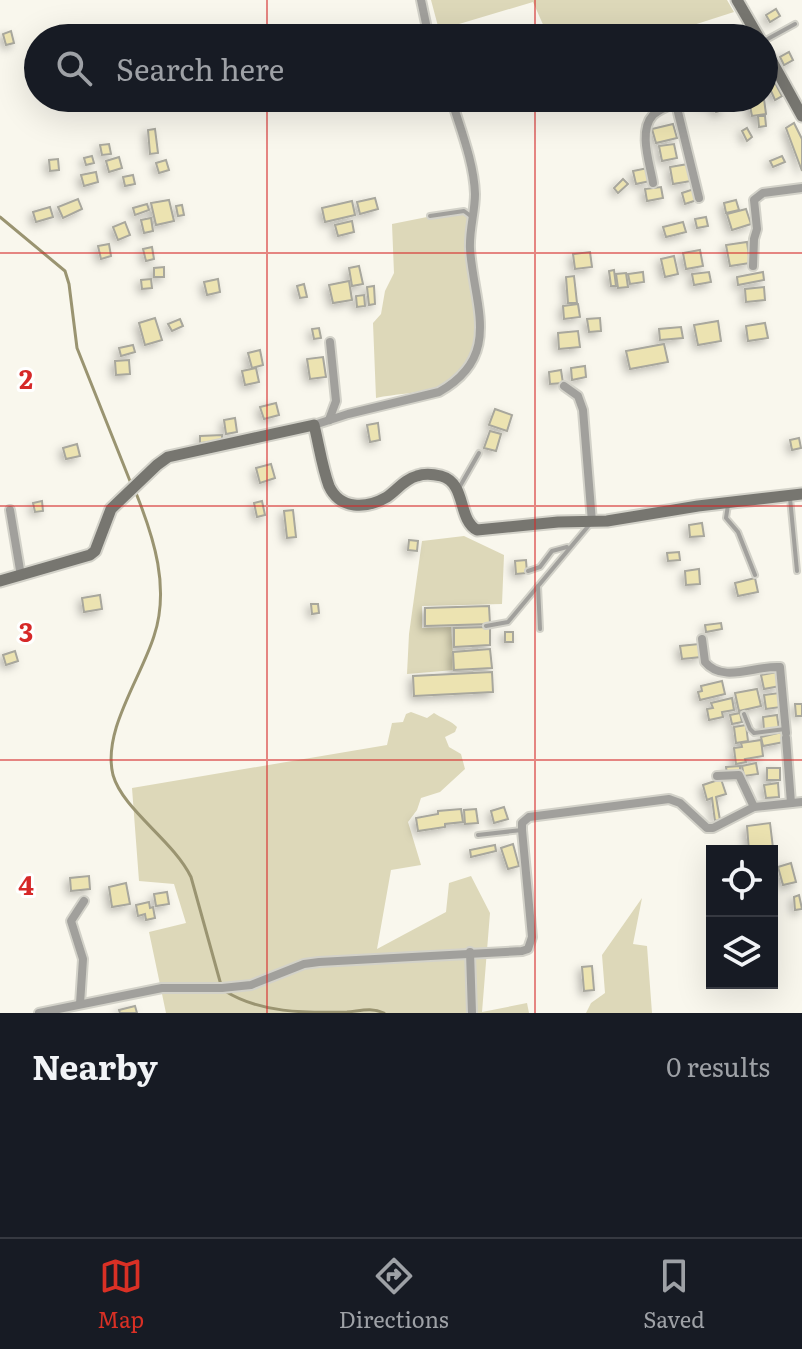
<!DOCTYPE html>
<style>
:root{--surface:#171b24;--page:#20242c;--text:#f1f3f6;--muted:#9ea1a6;--line:#363941;--accent:#d93025}
body{margin:0;font-family:Literata,serif;background:var(--page);color:var(--text)}
.controls{position:absolute;right:24px;bottom:24px;display:grid;overflow:hidden;border-radius:0px;box-shadow:0 8px 32px #0002}
.controls button{width:72px;height:72px;display:grid;place-items:center;padding:0;border:0;border-bottom:2px solid var(--line);background:var(--surface);color:var(--text);font:40px sans-serif}
.list{margin:0;padding:0;list-style:none}
h2{display:flex;justify-content:space-between;align-items:center;height:104px;margin:0;padding:0 32px;font-size:34px}
h2 small{font-size:26px;font-weight:400;color:var(--muted)}
.icon{flex:none;width:44px;height:44px;fill:none;stroke:currentColor;stroke-width:2;stroke-linecap:round;stroke-linejoin:round}
.map{position:relative;flex:none;width:802px;height:1013px;overflow:hidden}
.search{position:absolute;background:var(--surface);box-shadow:0 8px 32px #0002;left:24px;right:24px;top:24px;height:88px;display:flex;align-items:center;gap:20px;box-sizing:border-box;padding:0 28px;border-radius:44px;color:var(--muted);font-size:30px}
.sheet{height:224px;background:var(--surface)}
nav{display:flex;justify-content:space-around;align-items:center;box-sizing:border-box;height:112px;border-top:2px solid var(--line);background:var(--surface);font-size:22px;color:var(--muted)}
nav a{display:grid;justify-items:center;gap:4px}
nav .on{color:var(--accent)}
.map>svg:first-child{display:block}
.green{fill:#ddd8b9}
.lines{fill:none;stroke-linecap:round;stroke-linejoin:round}
.stream{stroke:#9a9471;stroke-width:3}
.building{fill:#ece3b1;stroke:#a8a79d;stroke-width:2;filter:url(#shadow)}
.lane-casing{stroke:#d3d2c9;stroke-width:8}
.street-casing{stroke:#d3d2c9;stroke-width:12}
.secondary-casing{stroke:#d3d2c9;stroke-width:15}
.lane{stroke:#a1a09c;stroke-width:4}
.street{stroke:#a1a09c;stroke-width:8}
.secondary{stroke:#777670;stroke-width:11}
.grid{fill:none;stroke:#d62828;stroke-width:2;stroke-opacity:0.55}
.grid-label{font-size:26px;text-anchor:middle;font-weight:bold;fill:#d62828;stroke:#fff;stroke-width:6;stroke-linejoin:round;paint-order:stroke}
</style>
<div class="map">
<svg width="802" height="1013" viewBox="0 0 802 1013">
<defs>
<filter id="shadow"><feDropShadow dx="-3.5" dy="3.5" stdDeviation="4" flood-color="#0004"/></filter>
</defs>
<rect width="100%" height="100%" fill="#f9f7ed"/>
<g class="green">
<polygon points="431,0 727,0 734,12 653,38 549,38 533,2 439,30"/>
<path d="M467,209C473,256 500,361 442,386C425,393 394,394 376,398L373,323L381,314L385,291L394,273L392,224Z"/>
<polygon points="464,536 504,555 502,604 422,606 422,628 451,627 454,670 407,674 409,634 422,541"/>
<path d="M411,712L427,718L434,713C441,718 452,721 457,727L455,732L445,737L449,747L461,754L465,769L440,792L421,798L417,810L408,822L421,865L391,870L377,949L446,912L449,883L471,876L490,913L482,1012L527,1003L529,1013H166L149,932L186,923L174,884L139,881L132,788L387,745L392,723L403,722L406,714Z"/>
<polygon points="642,898 633,944 647,946 652,1013 586,1013 591,1003 605,993 602,955"/>
</g>
<g class="lines">
<g class="stream">
<polyline points="0,217 65,271 69,284 77,348 130,481"/>
<path d="M136,493C154,538 170,588 154,636C141,678 102,731 113,775C123,810 173,840 191,877L221,985"/>
<path d="M225,991C260,1013 304,1013 347,1012C360,1011 371,1007 384,1013"/>
</g>
</g>
<g class="building">
<polygon points="776,9 780,16 770,22 766,15"/>
<polygon points="11,31 14,43 6,45 3,34"/>
<polygon points="789,52 793,60 784,65 780,57"/>
<polygon points="773,79 782,96 775,100 767,82"/>
<polygon points="701,98 713,98 714,101 704,105"/>
<polygon points="764,99 766,114 752,116 749,101"/>
<polygon points="721,101 723,110 716,112 713,103"/>
<polygon points="758,116 765,116 766,126 759,127"/>
<polygon points="794,123 802,139 802,171 786,128"/>
<polygon points="673,124 677,138 656,143 652,129"/>
<polygon points="747,128 752,137 747,141 742,131"/>
<polygon points="155,129 158,153 150,154 148,130"/>
<polygon points="109,144 111,154 102,155 100,145"/>
<polygon points="674,144 677,158 662,161 659,146"/>
<polygon points="92,156 94,163 86,165 84,158"/>
<polygon points="782,156 785,162 773,167 770,161"/>
<polygon points="119,157 122,168 109,172 106,161"/>
<polygon points="58,159 59,170 50,171 49,160"/>
<polygon points="166,160 169,170 159,173 156,163"/>
<polygon points="688,164 691,181 673,184 670,167"/>
<polygon points="648,168 650,181 636,184 633,171"/>
<polygon points="96,172 98,182 84,186 81,175"/>
<polygon points="133,175 135,184 125,186 123,177"/>
<polygon points="623,179 628,184 618,193 614,188"/>
<polygon points="661,187 663,198 647,201 645,189"/>
<polygon points="694,189 697,200 685,204 682,193"/>
<polygon points="375,198 378,209 360,214 357,202"/>
<polygon points="78,199 82,209 63,218 58,207"/>
<polygon points="169,200 174,221 156,225 151,203"/>
<polygon points="736,200 739,210 726,213 724,203"/>
<polygon points="352,201 355,215 325,222 322,208"/>
<polygon points="147,204 149,210 135,215 133,208"/>
<polygon points="182,205 184,215 178,216 176,206"/>
<polygon points="50,207 53,217 36,222 33,212"/>
<polygon points="746,209 751,224 732,230 727,214"/>
<polygon points="706,217 708,226 697,228 695,219"/>
<polygon points="151,218 153,231 144,233 141,220"/>
<polygon points="352,221 354,232 338,236 335,225"/>
<polygon points="125,222 130,235 118,240 113,227"/>
<polygon points="683,222 686,232 666,237 663,227"/>
<polygon points="747,242 750,263 730,266 726,245"/>
<polygon points="109,244 111,256 101,259 98,246"/>
<polygon points="152,247 154,259 146,261 143,249"/>
<polygon points="700,250 703,266 686,269 683,253"/>
<polygon points="590,252 592,267 575,269 573,254"/>
<polygon points="674,256 678,274 665,277 661,259"/>
<polygon points="359,266 363,284 352,286 349,268"/>
<polygon points="164,267 164,277 154,277 154,268"/>
<polygon points="614,270 616,286 611,286 609,271"/>
<polygon points="643,272 644,282 630,284 628,274"/>
<polygon points="709,272 711,282 694,285 692,274"/>
<polygon points="763,272 764,280 738,285 737,277"/>
<polygon points="626,273 628,287 618,288 616,274"/>
<polygon points="574,276 577,303 568,303 566,277"/>
<polygon points="151,279 152,288 142,289 141,280"/>
<polygon points="218,279 220,292 207,295 204,282"/>
<polygon points="349,281 352,300 333,303 329,285"/>
<polygon points="304,284 307,297 300,298 297,286"/>
<polygon points="374,286 375,304 369,305 367,287"/>
<polygon points="764,287 765,300 746,302 745,289"/>
<polygon points="364,295 365,306 357,307 356,296"/>
<polygon points="578,304 580,317 564,319 563,306"/>
<polygon points="155,318 162,340 145,345 139,323"/>
<polygon points="600,318 601,331 589,332 587,319"/>
<polygon points="180,319 183,326 172,331 168,324"/>
<polygon points="718,321 721,341 698,345 694,325"/>
<polygon points="765,323 768,338 748,341 746,326"/>
<polygon points="681,327 683,338 660,340 659,329"/>
<polygon points="319,328 321,338 314,339 312,329"/>
<polygon points="578,331 580,347 559,349 558,333"/>
<polygon points="664,344 668,362 630,369 626,351"/>
<polygon points="133,345 135,352 121,356 119,348"/>
<polygon points="260,350 263,365 252,368 248,353"/>
<polygon points="323,357 326,377 310,379 307,359"/>
<polygon points="129,360 130,374 116,375 115,361"/>
<polygon points="585,366 586,377 572,380 571,368"/>
<polygon points="256,368 259,382 245,385 242,371"/>
<polygon points="561,370 563,383 550,384 549,372"/>
<polygon points="276,403 279,415 264,419 260,407"/>
<polygon points="495,409 512,415 507,431 489,425"/>
<polygon points="235,418 237,432 226,434 224,420"/>
<polygon points="378,423 380,440 370,442 367,425"/>
<polygon points="490,431 501,434 496,451 484,448"/>
<polygon points="222,435 222,441 200,443 200,436"/>
<polygon points="799,438 801,448 792,450 790,440"/>
<polygon points="77,444 80,456 66,459 63,448"/>
<polygon points="271,464 275,478 260,483 256,468"/>
<polygon points="42,501 43,511 35,512 33,503"/>
<polygon points="262,501 265,515 257,517 254,503"/>
<polygon points="293,510 296,537 287,538 284,511"/>
<polygon points="702,523 704,536 690,537 689,525"/>
<polygon points="409,540 418,541 417,551 408,550"/>
<polygon points="679,552 680,560 668,561 667,553"/>
<polygon points="526,560 527,573 516,574 515,561"/>
<polygon points="699,569 700,584 686,585 685,571"/>
<polygon points="755,578 758,592 738,596 735,583"/>
<polygon points="100,595 102,609 84,612 82,598"/>
<polygon points="311,604 318,604 319,613 312,614"/>
<polygon points="489,606 490,624 425,626 425,608"/>
<polygon points="721,623 722,629 706,632 705,625"/>
<polygon points="490,627 490,645 454,647 454,628"/>
<rect x="505" y="632" width="8" height="10"/>
<polygon points="699,644 701,657 682,659 680,646"/>
<polygon points="490,649 492,668 454,670 453,652"/>
<polygon points="15,651 18,661 6,665 3,655"/>
<polygon points="492,672 493,692 414,696 413,676"/>
<polygon points="777,672 780,686 764,689 761,675"/>
<polygon points="722,681 725,694 700,700 698,692 702,691 701,686"/>
<polygon points="757,689 761,706 739,711 735,693"/>
<polygon points="779,693 781,707 766,709 764,695"/>
<polygon points="732,698 734,710 722,712 723,717 709,720 707,709 713,708 711,703"/>
<polygon points="795,704 802,704 802,716 796,716"/>
<polygon points="740,713 742,722 732,724 730,715"/>
<polygon points="777,715 779,729 764,730 763,717"/>
<polygon points="746,725 748,741 736,743 734,727"/>
<polygon points="782,732 784,742 763,746 761,737"/>
<polygon points="761,740 763,756 745,759 746,762 736,764 734,748 742,747 741,743"/>
<polygon points="756,763 758,774 744,776 742,766"/>
<polygon points="740,766 740,773 727,774 726,767"/>
<rect x="767" y="768" width="13" height="12"/>
<polygon points="721,779 726,794 716,797 720,820 715,821 712,798 707,800 703,785"/>
<polygon points="778,783 779,797 766,798 764,785"/>
<polygon points="504,807 508,819 494,823 491,811"/>
<polygon points="461,809 463,822 445,824 445,827 418,831 416,818 438,814 438,811"/>
<polygon points="476,809 478,823 465,824 464,810"/>
<polygon points="770,823 773,848 749,851 747,826"/>
<polygon points="513,844 519,866 508,869 501,848"/>
<polygon points="495,845 496,851 471,857 470,850"/>
<polygon points="791,863 796,882 783,885 778,867"/>
<polygon points="89,876 90,889 71,891 70,878"/>
<polygon points="126,883 130,904 112,907 109,887"/>
<polygon points="167,892 169,904 156,906 154,894"/>
<polygon points="799,895 802,909 795,910 794,897"/>
<polygon points="149,902 150,908 153,907 155,918 146,920 145,914 138,916 136,905"/>
<polygon points="592,966 594,990 584,991 582,967"/>
<polygon points="135,1006 137,1013 120,1013 119,1010"/>
</g>
<g class="lines">
<defs>
<g id="lane">
<polyline points="764,41 795,24"/>
<polyline points="430,216 464,211 472,217"/>
<polyline points="459,488 479,453"/>
<polyline points="790,498 797,571"/>
<polyline points="728,505 726,518 738,532 755,575"/>
<polyline points="528,571 540,567 552,551 567,547"/>
<polyline points="538,586 540,629"/>
<polyline points="486,626 508,622 590,524"/>
<polyline points="744,714 750,729 754,733 785,729"/>
<polyline points="478,835 522,830"/>
</g>
<g id="street">
<polyline points="421,0 429,38"/>
<polyline points="676,104 699,198"/>
<path d="M653,183C650,164 638,131 653,115C661,107 677,103 687,98"/>
<polyline points="753,266 754,239 757,229 754,200 763,193 802,188"/>
<polyline points="564,386 578,396 583,410 592,522"/>
<polyline points="329,420 336,401 330,342"/>
<path d="M314,425L348,414L439,392C503,356 474,306 470,249C469,230 475,212 475,194C474,162 460,128 451,98"/>
<polyline points="10,510 21,576"/>
<path d="M702,639L705,662C723,684 756,665 780,667L786,733"/>
<polyline points="786,738 791,803"/>
<polyline points="717,776 739,775 754,807"/>
<polyline points="470,952 472,1013"/>
<polyline points="80,1004 83,959 71,921 84,901"/>
<polyline points="39,1013 162,988 222,988 251,985 304,964 319,962 522,951 528,949 532,937 522,830 522,823 529,817 669,799 680,803 707,828 713,828 754,807 802,802"/>
</g>
<g id="secondary">
<polyline points="737,0 759,38"/>
<polyline points="764,47 802,116"/>
<path d="M0,581L90,555L95,551L111,509L157,465L168,457L314,425C319,445 322,467 329,486C340,510 366,509 387,497C397,490 405,479 417,476C425,473 433,474 441,476C467,483 457,519 477,530L558,522L607,521L698,506L802,494"/>
</g>
</defs>
<use href="#lane" class="lane-casing"/>
<use href="#street" class="street-casing"/>
<use href="#secondary" class="secondary-casing"/>
<use href="#lane" class="lane"/>
<use href="#street" class="street"/>
<use href="#secondary" class="secondary"/>
</g>
<path class="grid" d="M267,0V38M535,0V38M267,98V1013M535,98V1013M0,253H802M0,506H802M0,760H802"/>
<g class="grid-label">
<text x="26" y="389">2</text>
<text x="26" y="642">3</text>
<text x="26" y="895">4</text>
</g>
</svg>
<div class="controls">
<button><svg class="icon" aria-label="locate" viewBox="0 0 24 24"><circle cx="12" cy="12" r="6"/><path d="M12 2v4M12 18v4M2 12h4M18 12h4"/></svg></button>
<button><svg class="icon" aria-label="layers" viewBox="0 0 24 24"><path d="M12 4l9 5-9 5-9-5zM3 14l9 5 9-5"/></svg></button>
</div>
<div class="search"><svg class="icon" aria-label="search" viewBox="0 0 24 24"><circle cx="10" cy="10" r="6"/><path d="M15 15l6 6"/></svg>Search here</div>
</div>
<section class="sheet">
<h2>Nearby<small>0 results</small></h2>
<ul class="list">
</ul>
</section>
<nav>
<a class="on"><svg class="icon" aria-label="map" viewBox="0 0 24 24"><path d="M3 6l6-2 6 2 6-2v14l-6 2-6-2-6 2zM9 4v14M15 6v14"/></svg>Map</a>
<a><svg class="icon" aria-label="directions" viewBox="0 0 24 24"><path d="M12 3l9 9-9 9-9-9zM9 14v-3h6M13 9l2 2-2 2"/></svg>Directions</a>
<a><svg class="icon" aria-label="saved" viewBox="0 0 24 24"><path d="M7 4h10v16l-5-4-5 4z"/></svg>Saved</a>
</nav>
